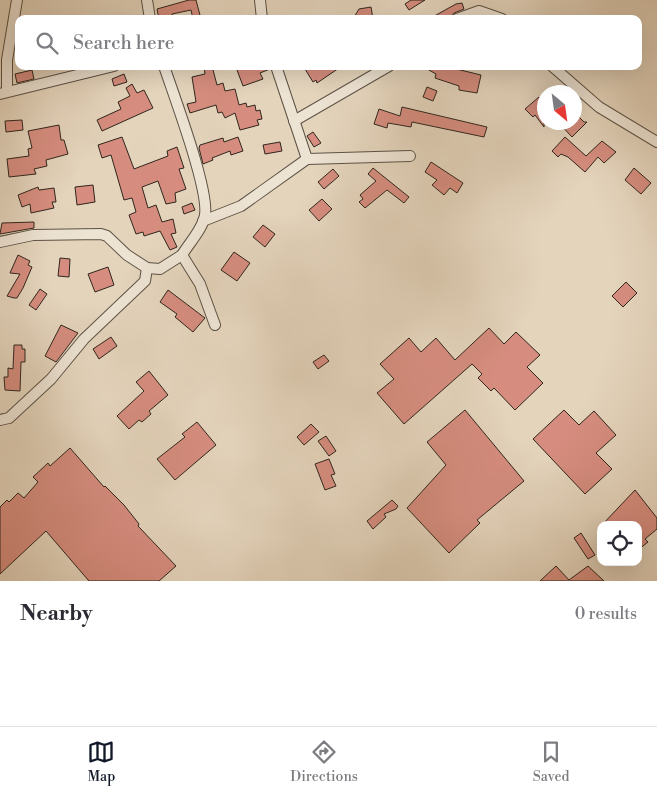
<!DOCTYPE html>
<style>
:root{--surface:#fff;--page:#f7f7f7;--text:#2b2b33;--muted:#7c7c81;--line:#e1e1e2;--accent:#111827}
body{margin:0;font-family:"Libre Bodoni",serif;background:var(--page);color:var(--text)}
.controls{position:absolute;right:15px;bottom:15px;display:grid;overflow:hidden;border-radius:10px;box-shadow:0 5px 20px #0002}
.controls button{width:45px;height:45px;display:grid;place-items:center;padding:0;border:0;border-bottom:1px solid var(--line);background:var(--surface);color:var(--text);font:25px sans-serif}
.compass{position:absolute;left:537px;top:85px;width:45px;height:45px;border-radius:50%;background:var(--surface);box-shadow:0 5px 20px #0002;rotate:151deg}
.list{margin:0;padding:0;list-style:none}
h2{display:flex;justify-content:space-between;align-items:center;height:65px;margin:0;padding:0 20px;font-size:21px}
h2 small{font-size:16px;font-weight:400;color:var(--muted)}
.icon{flex:none;width:28px;height:28px;fill:none;stroke:currentColor;stroke-width:2;stroke-linecap:round;stroke-linejoin:round}
.map{position:relative;flex:none;width:657px;height:581px;overflow:hidden}
.search{position:absolute;background:var(--surface);box-shadow:0 5px 20px #0002;left:15px;right:15px;top:15px;height:55px;display:flex;align-items:center;gap:12px;box-sizing:border-box;padding:0 18px;border-radius:10px;color:var(--muted);font-size:19px}
.sheet{height:145px;background:var(--surface)}
nav{display:flex;justify-content:space-around;align-items:center;box-sizing:border-box;height:70px;border-top:1px solid var(--line);background:var(--surface);font-size:14px;color:var(--muted)}
nav a{display:grid;justify-items:center;gap:2px}
nav .on{color:var(--accent)}
.map>svg:first-child{display:block}
.building{fill:#d68d7f;stroke:#2f261d}
.lines{fill:none;stroke-linecap:round;stroke-linejoin:round}
.minor-casing{stroke:#5c5245;stroke-width:12}
.minor{stroke:#ede3d3;stroke-width:10}
</style>
<div class="map">
<svg width="657" height="581" viewBox="0 0 657 581">
<rect width="100%" height="100%" fill="#e4d4bc"/>
<filter id="stains"><feTurbulence type="fractalNoise" baseFrequency=".004" numOctaves="4"/><feColorMatrix values="0 0 0 0 .2 0 0 0 0 .09 0 0 0 0 .02 0 0 0 .5 -.17"/></filter>
<radialGradient id="worn" r=".72"><stop offset=".6" stop-color="#630" stop-opacity="0"/><stop offset="1" stop-color="#630" stop-opacity=".3"/></radialGradient>
<g class="building">
<polygon points="189,0 196,0 201,19 193,19 191,10 172,14 173,19 159,19 157,9"/>
<polygon points="411,0 425,0 409,10 405,4"/>
<polygon points="462,3 464,9 454,13 450,19 429,19 456,4"/>
<polygon points="371,7 373,19 353,19 359,9"/>
<polygon points="204,66 212,66 217,85 223,83 225,91 235,89 239,105 246,103 247,107 255,105 256,111 260,110 262,119 257,120 259,125 240,130 235,113 225,118 222,112 218,113 216,105 190,113 187,104 196,102 192,77 205,74"/>
<polygon points="246,66 269,66 270,69 260,73 263,79 243,86 237,70"/>
<polygon points="310,66 342,66 317,83 316,80 313,82 305,69"/>
<polygon points="422,66 444,66 481,75 477,93 459,90 459,86 435,78 436,74"/>
<polygon points="32,70 34,79 17,83 15,74"/>
<polygon points="124,74 127,82 114,86 112,79"/>
<polygon points="132,84 137,93 144,90 153,108 102,131 97,120 121,109 118,102 130,96 126,88"/>
<polygon points="427,87 437,91 433,101 423,97"/>
<polygon points="539,97 544,102 544,127 535,115 533,117 525,109"/>
<polygon points="402,107 487,127 484,137 412,122 411,127 388,123 387,128 374,124 379,109 400,116"/>
<polygon points="574,112 584,122 587,122 572,137 558,122 574,122"/>
<polygon points="22,120 23,130 6,132 5,121"/>
<polygon points="59,125 61,140 64,140 68,154 46,160 47,166 34,169 36,174 9,177 7,159 29,156 28,149 32,148 28,131"/>
<polygon points="313,132 321,143 314,147 307,136"/>
<polygon points="122,137 134,169 168,156 167,151 177,147 184,168 179,169 186,189 175,193 176,202 166,204 158,181 142,187 148,208 156,205 162,222 173,219 176,233 171,234 177,247 170,250 160,231 144,236 143,232 136,234 129,215 136,212 132,198 124,200 111,155 102,158 98,145"/>
<polygon points="238,137 243,151 231,155 230,151 212,158 213,160 203,164 199,148 200,145 223,138 224,142"/>
<polygon points="565,137 586,156 602,141 616,152 604,163 598,157 585,172 568,157 561,154 558,157 552,151"/>
<polygon points="280,142 282,151 265,154 263,145"/>
<polygon points="431,162 463,183 457,193 450,188 444,195 432,185 437,180 425,172"/>
<polygon points="373,168 409,197 404,203 387,190 365,208 359,202 363,199 360,195 376,181 368,174"/>
<polygon points="634,168 651,183 641,194 625,180"/>
<polygon points="333,169 339,176 324,189 318,182"/>
<polygon points="93,185 95,202 77,205 75,187"/>
<polygon points="38,187 39,190 54,188 56,202 52,202 54,208 31,213 30,204 22,207 18,195"/>
<polygon points="322,199 332,209 319,221 309,210"/>
<polygon points="192,203 195,210 184,214 182,207"/>
<polygon points="34,222 34,228 0,234 2,223"/>
<polygon points="263,225 275,234 265,247 253,237"/>
<polygon points="234,252 250,263 237,281 221,270"/>
<polygon points="18,255 30,261 28,265 32,267 23,288 17,298 14,298 7,296 20,274 10,273"/>
<polygon points="60,258 70,259 69,277 58,276"/>
<polygon points="108,267 114,285 95,292 88,274"/>
<polygon points="626,282 637,293 623,307 612,296"/>
<polygon points="40,289 47,294 36,310 29,305"/>
<polygon points="168,290 205,318 193,332 175,317 177,314 160,302"/>
<polygon points="61,325 78,333 56,362 45,356"/>
<polygon points="489,328 504,344 516,332 540,355 527,367 543,383 515,410 494,388 491,391 478,378 482,374 472,364 404,424 377,393 394,379 380,364 409,338 421,352 436,338 455,360"/>
<polygon points="111,337 117,346 99,359 93,349"/>
<polygon points="14,345 22,345 22,349 25,349 25,362 21,362 20,391 5,390 4,377 8,377 8,368 13,369"/>
<polygon points="324,355 329,361 318,369 313,362"/>
<polygon points="149,371 168,395 149,411 151,414 142,422 139,420 129,429 117,416 144,391 136,382"/>
<polygon points="465,410 524,481 477,520 480,523 449,553 407,508 446,465 427,442"/>
<polygon points="564,410 579,425 594,411 616,435 596,453 612,469 585,494 533,439"/>
<polygon points="197,422 216,445 175,480 157,459 185,437 182,434"/>
<polygon points="311,424 319,432 304,445 297,437"/>
<polygon points="326,436 336,451 329,456 318,441"/>
<polygon points="70,448 104,487 105,486 124,505 139,524 138,526 176,566 159,581 89,581 46,531 0,574 0,507 7,500 9,502 18,493 24,498 38,482 33,477 48,463 50,466"/>
<polygon points="329,459 335,474 331,475 336,486 325,490 315,464"/>
<polygon points="635,490 657,518 657,529 645,539 648,542 638,550 638,525 602,525"/>
<polygon points="392,500 398,506 396,509 384,514 386,517 373,529 367,521"/>
<polygon points="581,533 595,555 588,559 574,538"/>
<polygon points="556,566 569,580 588,566 604,581 540,581"/>
</g>
<g class="lines">
<defs>
<g id="minor">
<polyline points="147,0 150,19"/>
<polyline points="260,0 262,19"/>
<polyline points="457,19 479,11 502,19"/>
<path d="M164,66C174,96 209,189 205,215C203,229 189,243 182,255"/>
<polyline points="276,66 307,159"/>
<polyline points="552,66 599,107 657,142"/>
<polyline points="7,91 7,60 17,0"/>
<polyline points="0,94 114,66"/>
<polyline points="294,121 389,66"/>
<polyline points="203,221 241,206 307,159 410,156"/>
<polyline points="0,242 33,235 101,234 107,236 127,255 147,268 160,269 182,255 200,284 215,325"/>
<polyline points="0,420 9,418 51,379 84,339 145,281 147,268"/>
</g>
</defs>
<use href="#minor" class="minor-casing"/>
<use href="#minor" class="minor"/>
</g>
<rect width="100%" height="100%" filter="url(#stains)"/>
<rect width="100%" height="100%" fill="url(#worn)"/>
</svg>
<div class="controls">
<button><svg class="icon" aria-label="locate" viewBox="0 0 24 24"><circle cx="12" cy="12" r="6"/><path d="M12 2v4M12 18v4M2 12h4M18 12h4"/></svg></button>
</div>
<svg class="compass" viewBox="-18 -18 36 36"><path d="M0-13l5 13h-10z" fill="#e53935"/><path d="M0 13l5-13h-10z" fill="#7c7c81"/></svg>
<div class="search"><svg class="icon" aria-label="search" viewBox="0 0 24 24"><circle cx="10" cy="10" r="6"/><path d="M15 15l6 6"/></svg>Search here</div>
</div>
<section class="sheet">
<h2>Nearby<small>0 results</small></h2>
<ul class="list">
</ul>
</section>
<nav>
<a class="on"><svg class="icon" aria-label="map" viewBox="0 0 24 24"><path d="M3 6l6-2 6 2 6-2v14l-6 2-6-2-6 2zM9 4v14M15 6v14"/></svg>Map</a>
<a><svg class="icon" aria-label="directions" viewBox="0 0 24 24"><path d="M12 3l9 9-9 9-9-9zM9 14v-3h6M13 9l2 2-2 2"/></svg>Directions</a>
<a><svg class="icon" aria-label="saved" viewBox="0 0 24 24"><path d="M7 4h10v16l-5-4-5 4z"/></svg>Saved</a>
</nav>
